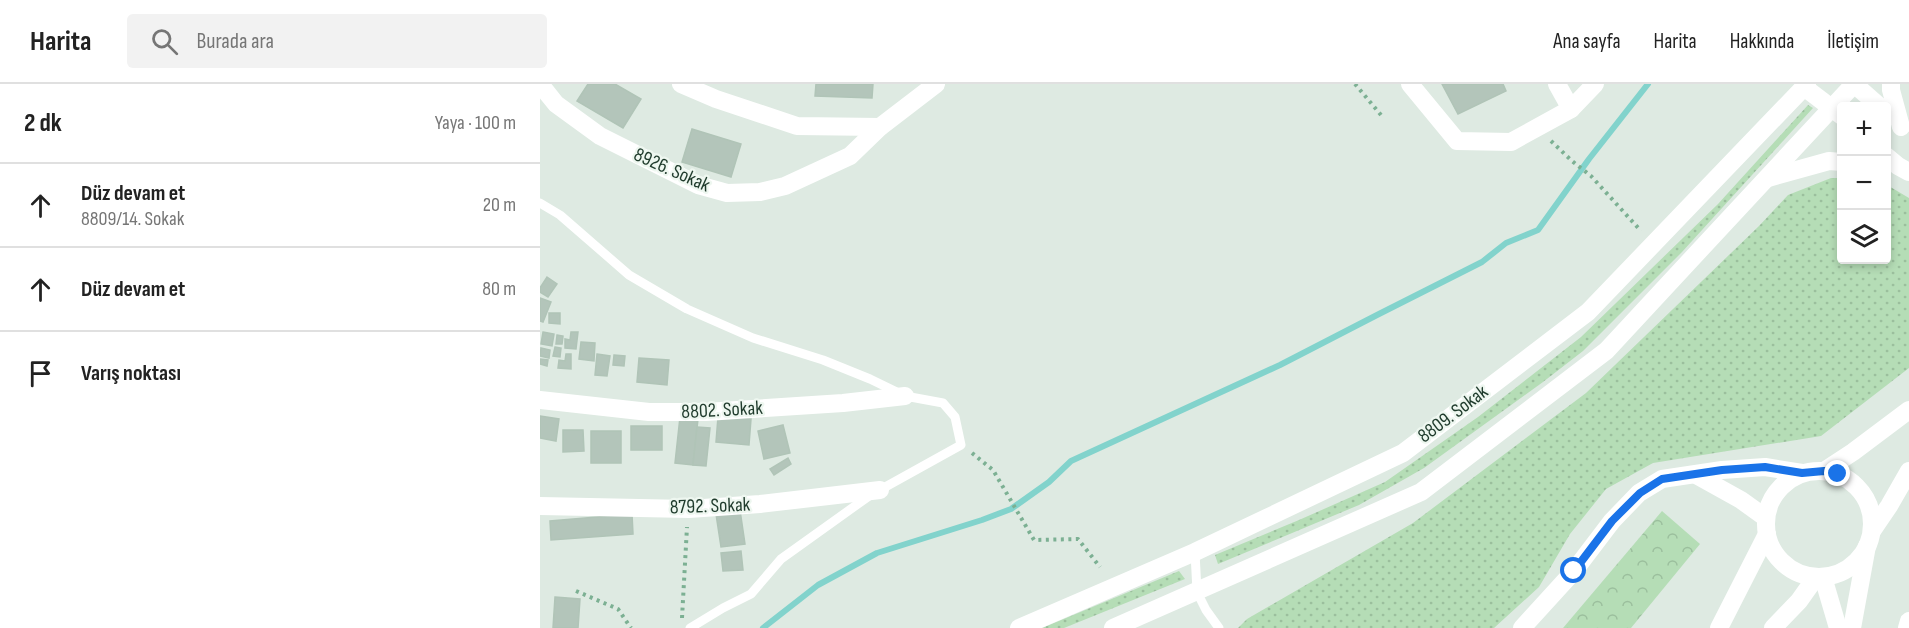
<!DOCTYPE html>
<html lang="tr">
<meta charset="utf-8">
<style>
:root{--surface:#fff;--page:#f2f2f2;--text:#222;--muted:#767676;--line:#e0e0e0}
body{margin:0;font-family:"Sofia Sans Condensed",sans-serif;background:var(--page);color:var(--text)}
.controls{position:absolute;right:18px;top:18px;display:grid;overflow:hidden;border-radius:6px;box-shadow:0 3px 9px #0003}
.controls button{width:54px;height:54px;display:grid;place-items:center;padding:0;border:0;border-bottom:2px solid var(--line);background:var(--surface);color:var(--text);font:30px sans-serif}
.stop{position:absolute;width:18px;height:18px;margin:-14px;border:4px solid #1a73e8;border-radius:50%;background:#fff}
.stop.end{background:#1a73e8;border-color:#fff;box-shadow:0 2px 6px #0008}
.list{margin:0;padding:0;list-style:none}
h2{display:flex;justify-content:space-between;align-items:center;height:78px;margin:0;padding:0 24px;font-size:26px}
h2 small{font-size:20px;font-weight:400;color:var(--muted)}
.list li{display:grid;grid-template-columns:39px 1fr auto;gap:18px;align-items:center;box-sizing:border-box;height:84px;padding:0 24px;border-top:2px solid var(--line)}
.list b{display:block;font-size:22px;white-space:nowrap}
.list p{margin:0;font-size:20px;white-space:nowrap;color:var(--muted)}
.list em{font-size:20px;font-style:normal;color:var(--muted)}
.icon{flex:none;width:33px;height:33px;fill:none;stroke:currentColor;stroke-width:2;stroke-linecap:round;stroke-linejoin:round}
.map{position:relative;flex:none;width:1369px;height:544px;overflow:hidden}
header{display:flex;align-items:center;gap:36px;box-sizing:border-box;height:84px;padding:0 30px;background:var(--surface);border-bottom:2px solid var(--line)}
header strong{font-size:28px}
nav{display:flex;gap:33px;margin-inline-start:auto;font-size:21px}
.search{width:420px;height:54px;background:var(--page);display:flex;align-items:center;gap:15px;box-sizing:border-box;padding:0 21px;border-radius:6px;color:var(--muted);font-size:22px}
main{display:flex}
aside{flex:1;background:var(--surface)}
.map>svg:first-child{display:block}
.grass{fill:url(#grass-dots)}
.park{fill:url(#park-crowns)}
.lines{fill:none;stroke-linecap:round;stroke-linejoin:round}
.stream{stroke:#82d3cc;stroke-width:6}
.building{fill:#b3c5ba;stroke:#b0c4b7;stroke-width:1.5}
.path{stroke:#7cb093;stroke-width:4;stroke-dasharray:3 4.5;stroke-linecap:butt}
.service{stroke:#fff;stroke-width:9}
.minor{stroke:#fff;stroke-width:18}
.tertiary{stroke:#fff;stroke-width:18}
.route{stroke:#1a73e8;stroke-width:8}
.labels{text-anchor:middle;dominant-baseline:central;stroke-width:4.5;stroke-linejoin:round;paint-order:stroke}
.street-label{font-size:20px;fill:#1f3b2c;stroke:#eef7f0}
</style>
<header>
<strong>Harita</strong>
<div class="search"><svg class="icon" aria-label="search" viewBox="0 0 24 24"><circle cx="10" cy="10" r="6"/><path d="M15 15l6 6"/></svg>Burada ara</div>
<nav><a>Ana sayfa</a><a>Harita</a><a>Hakkında</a><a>İletişim</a></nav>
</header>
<main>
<aside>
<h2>2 dk<small>Yaya · 100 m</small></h2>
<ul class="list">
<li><svg class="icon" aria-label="ahead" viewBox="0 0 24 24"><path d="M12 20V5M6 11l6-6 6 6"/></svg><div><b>Düz devam et</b><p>8809/14. Sokak</p></div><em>20 m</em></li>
<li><svg class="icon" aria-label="ahead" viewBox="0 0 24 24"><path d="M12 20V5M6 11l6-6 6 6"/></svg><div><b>Düz devam et</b></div><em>80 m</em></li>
<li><svg class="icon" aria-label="arrive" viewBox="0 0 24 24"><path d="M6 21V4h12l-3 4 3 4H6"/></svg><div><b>Varış noktası</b></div></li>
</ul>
</aside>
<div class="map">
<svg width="1369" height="544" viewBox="0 0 1369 544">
<defs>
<pattern id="grass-dots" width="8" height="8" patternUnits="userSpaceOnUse" patternTransform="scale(1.5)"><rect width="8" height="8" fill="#b5ddb6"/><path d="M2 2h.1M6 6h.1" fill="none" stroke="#9bbf9d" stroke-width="1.8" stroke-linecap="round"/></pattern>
<pattern id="park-crowns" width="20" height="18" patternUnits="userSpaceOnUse" patternTransform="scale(1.5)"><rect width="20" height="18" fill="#b5ddb6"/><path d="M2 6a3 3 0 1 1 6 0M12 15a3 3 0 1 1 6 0" fill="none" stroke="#9bbf9d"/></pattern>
</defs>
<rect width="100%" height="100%" fill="#deeae2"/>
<g class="grass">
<polygon points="1268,21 1273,24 1142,168 1043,267 1003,298 884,384 819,421 678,480 675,471 759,436 845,398 938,333 1041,253 1178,120"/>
<polygon points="1291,94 1301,94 1302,176 1346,176 1347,101 1369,114 1369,284 1281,352 1113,379 1066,405 1030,450 999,503 954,544 698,544 707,535 873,439 1046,309 1219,142 1248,111"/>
<polygon points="639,487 645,495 524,544 502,544"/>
</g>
<polygon class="park" points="1122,427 1160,460 1091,544 1023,544"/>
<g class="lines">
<polyline class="stream" points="223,544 278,501 337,469 442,436 471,425 509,398 531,377 740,281 837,231 942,178 966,159 998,146 1049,75 1108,0"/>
</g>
<g class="building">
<polygon points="48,0 75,0 101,15 83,44 37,17"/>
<polygon points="276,0 333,0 332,14 275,12"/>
<polygon points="902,0 963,0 966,7 918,30"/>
<polygon points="152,45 201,60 191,93 142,78"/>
<polygon points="7,193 17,200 8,213 0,208 0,204"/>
<polygon points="0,214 11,218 3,238 0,237"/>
<polygon points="9,229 20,229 20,240 9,239"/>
<polygon points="3,248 14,250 12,262 1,260"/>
<polygon points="31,248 38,248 36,265 25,264 25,255 30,256"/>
<polygon points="17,251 23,252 22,260 16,260"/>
<polygon points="41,258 55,259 54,277 39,275"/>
<polygon points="15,263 21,264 20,273 13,272"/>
<polygon points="1,264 10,266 9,274 0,272"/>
<polygon points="26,270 31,270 31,285 18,284 19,276 25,277"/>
<polygon points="57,270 70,272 67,292 55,291"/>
<polygon points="74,271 85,272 84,282 73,281"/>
<polygon points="99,274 129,276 127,301 97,298"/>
<polygon points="0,275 8,276 7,282 0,280"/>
<polygon points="0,332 19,335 16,357 0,354"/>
<polygon points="140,333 158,335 153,381 135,379"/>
<polygon points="178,333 211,335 209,361 176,358"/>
<polygon points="243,341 250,369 224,375 218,347"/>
<rect x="91" y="342" width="31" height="24"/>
<polygon points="157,343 170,344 166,382 153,381"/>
<polygon points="23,346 43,346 44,367 23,368"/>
<rect x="51" y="347" width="30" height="32"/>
<polygon points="248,374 251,380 234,391 230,385"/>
<polygon points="200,426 205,460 181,463 176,430"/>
<polygon points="92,430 93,450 11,456 10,437"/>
<polygon points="201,467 203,486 183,487 181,469"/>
<polygon points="15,513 40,515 38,544 13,544"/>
</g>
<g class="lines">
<g class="path">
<polyline points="815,0 841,31"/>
<polyline points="1011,57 1032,77 1051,92 1101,147"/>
<polyline points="432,369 453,386 494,456 538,455 560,483"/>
<polyline points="36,507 78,525 91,544"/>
<polyline points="142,534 147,443"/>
</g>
<g class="service">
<polyline points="0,119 20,131 89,191 147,225 213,254 283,276 330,295 365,312 403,319 415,333 421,361 329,412 241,475 211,510 183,524 150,544"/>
<polyline points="655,468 657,508 666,526 679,544"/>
</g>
<g class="minor">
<polyline points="0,0 16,20 60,52 158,101 187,109 220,108 245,102 310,72 340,43 396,0"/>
<polyline points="141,0 176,15 257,42 340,43"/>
<polyline points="870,0 917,57 971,58 1031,25 1055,0"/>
<polyline points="1017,0 1031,25"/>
<polyline points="0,316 109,328 166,328 303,319 365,312"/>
<polyline points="1156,391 1201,416 1226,434"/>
<polyline points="0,422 149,425 220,420 340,406"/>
<polyline points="1283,493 1298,544"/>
<polyline points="982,544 1034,487 1072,437 1099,409 1122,395 1182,386 1225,383 1262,389"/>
<polyline points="1312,544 1327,462"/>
<polyline points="1367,544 1369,537"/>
</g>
<g class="tertiary">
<polyline points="1314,0 1339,22"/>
<polyline points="1351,0 1351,6 1361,43"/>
<polyline points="1264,3 1302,32"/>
<polyline points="1346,72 1358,82 1369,88"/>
<polyline points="1228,94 1289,77 1302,78"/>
<polyline points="1284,387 1313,368 1369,326"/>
<circle cx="1279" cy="440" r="53"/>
<polyline points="1332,447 1349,422 1369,387"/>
<polyline points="479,544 655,468 863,369 1048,228 1267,0"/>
<polyline points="573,544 881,408 1066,267 1314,0"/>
<polyline points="1179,544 1227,450"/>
<polyline points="1233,544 1259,517 1276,493"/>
</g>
</g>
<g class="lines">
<polyline class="route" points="1034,487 1072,437 1100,409 1122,395 1182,386 1225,383 1262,389 1284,387 1298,390"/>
</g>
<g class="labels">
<g class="street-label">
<text transform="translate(132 86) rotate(24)">8926. Sokak</text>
<text transform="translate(182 326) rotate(-3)">8802. Sokak</text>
<text transform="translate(913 330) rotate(-37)">8809. Sokak</text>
<text transform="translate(170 422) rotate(-2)">8792. Sokak</text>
</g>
</g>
</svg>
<div class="controls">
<button>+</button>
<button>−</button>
<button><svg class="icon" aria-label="layers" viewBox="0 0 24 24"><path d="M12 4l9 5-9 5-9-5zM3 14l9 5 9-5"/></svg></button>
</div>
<div class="stop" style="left:1034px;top:487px"></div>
<div class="stop end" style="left:1298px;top:390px"></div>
</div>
</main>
